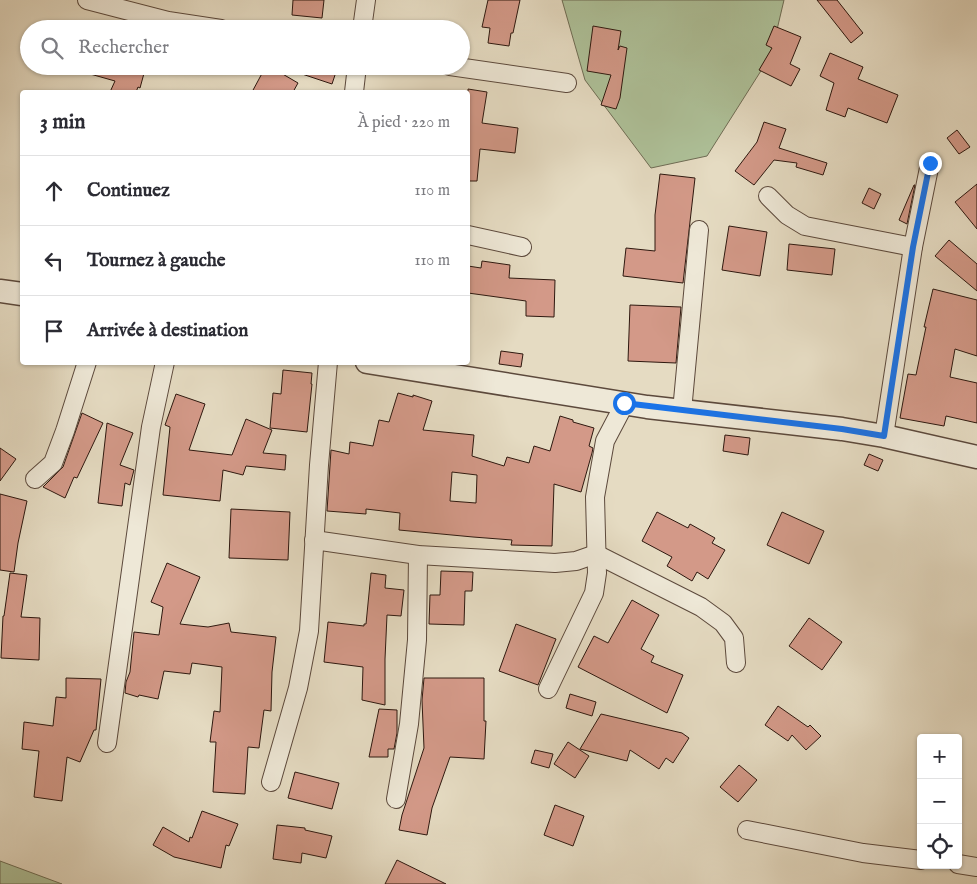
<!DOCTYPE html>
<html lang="fr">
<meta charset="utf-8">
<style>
:root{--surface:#fff;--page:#f7f7f7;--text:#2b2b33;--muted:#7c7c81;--line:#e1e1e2}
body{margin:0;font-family:"IM FELL English",serif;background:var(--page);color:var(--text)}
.controls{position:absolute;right:15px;bottom:15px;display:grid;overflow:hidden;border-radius:5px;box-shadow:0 1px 4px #0004}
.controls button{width:45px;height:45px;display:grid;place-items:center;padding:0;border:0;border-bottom:1px solid var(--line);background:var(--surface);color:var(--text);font:25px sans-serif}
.stop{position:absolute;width:15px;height:15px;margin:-11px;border:4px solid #1a73e8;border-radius:50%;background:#fff}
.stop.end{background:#1a73e8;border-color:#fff;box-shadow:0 1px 5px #0008}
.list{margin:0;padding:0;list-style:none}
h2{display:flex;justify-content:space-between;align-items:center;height:65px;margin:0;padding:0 20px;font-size:21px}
h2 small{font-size:16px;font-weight:400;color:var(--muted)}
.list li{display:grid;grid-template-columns:32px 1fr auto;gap:15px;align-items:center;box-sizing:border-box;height:70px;padding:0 20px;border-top:1px solid var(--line)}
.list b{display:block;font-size:19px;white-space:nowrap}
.list em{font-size:16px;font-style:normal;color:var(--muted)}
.icon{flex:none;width:28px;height:28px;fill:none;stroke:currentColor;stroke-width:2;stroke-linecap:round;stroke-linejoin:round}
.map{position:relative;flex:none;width:977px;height:884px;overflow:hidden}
.search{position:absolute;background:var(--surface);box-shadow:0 1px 4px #0004;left:20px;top:20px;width:450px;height:55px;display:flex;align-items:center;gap:12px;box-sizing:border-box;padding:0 18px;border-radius:28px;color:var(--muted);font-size:19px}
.panel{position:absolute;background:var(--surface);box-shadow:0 1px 4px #0004;left:20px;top:90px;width:450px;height:275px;border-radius:5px}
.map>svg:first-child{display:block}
.green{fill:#aec199;stroke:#6e6c54}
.building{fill:#d39988;stroke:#2e180f;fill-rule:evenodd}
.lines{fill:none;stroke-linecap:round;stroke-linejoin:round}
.minor-casing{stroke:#5c493c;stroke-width:20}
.tertiary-casing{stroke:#5c493c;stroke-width:25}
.minor{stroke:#eee8d7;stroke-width:18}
.tertiary{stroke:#eee8d7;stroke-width:22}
.route{stroke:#1a73e8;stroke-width:6}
</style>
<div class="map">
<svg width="977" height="884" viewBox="0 0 977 884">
<rect width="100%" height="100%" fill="#e5dbc2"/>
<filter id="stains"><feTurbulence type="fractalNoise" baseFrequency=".004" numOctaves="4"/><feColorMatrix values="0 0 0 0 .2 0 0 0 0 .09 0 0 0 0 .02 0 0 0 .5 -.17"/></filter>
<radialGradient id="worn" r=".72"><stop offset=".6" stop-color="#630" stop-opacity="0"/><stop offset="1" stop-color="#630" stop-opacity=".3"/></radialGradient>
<g class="green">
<polygon points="562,0 784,0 771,55 707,156 651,168 585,80"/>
<polygon points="0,861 62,884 0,884"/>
</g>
<g class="building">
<polygon points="293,0 324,0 322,18 292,15"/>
<polygon points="488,0 520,0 513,33 511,33 509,46 488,43 490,28 482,27"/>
<polygon points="817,0 837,0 863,33 851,43"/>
<polygon points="593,26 621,31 618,50 620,46 627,48 620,98 616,109 601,105 611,75 587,71"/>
<polygon points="774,26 801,37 790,64 800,69 791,86 759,70 772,48 766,45"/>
<polygon points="830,53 863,67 858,79 898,95 887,123 848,108 845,117 826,110 834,83 820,76"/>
<polygon points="77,66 146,66 140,88 138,87 136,92 110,92 115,81 76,70"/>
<polygon points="266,66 269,66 298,83 293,92 252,92"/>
<polygon points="287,66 338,66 332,84 287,69"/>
<polygon points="468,89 487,92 482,123 518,128 515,153 480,149 477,181 468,181"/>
<polygon points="764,122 786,129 779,148 827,163 823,175 796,167 797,163 774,160 754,185 735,171 757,142"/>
<polygon points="957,130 970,147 959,154 947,138"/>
<polygon points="660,174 695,178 683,283 623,276 626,248 655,251 655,215"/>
<polygon points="977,184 977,229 955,202"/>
<polygon points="914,185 915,185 907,224 899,220"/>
<polygon points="869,188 881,194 874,209 862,203"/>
<polygon points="729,226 767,232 760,276 722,270"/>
<polygon points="949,240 977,264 977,291 935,256"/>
<polygon points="789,244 835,249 832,275 787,270"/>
<polygon points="482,261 510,265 509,278 555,280 554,317 526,316 526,301 468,293 468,266 481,268"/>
<polygon points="933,289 977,300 977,356 955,349 950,377 977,383 977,423 946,416 944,426 900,418 908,374 916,375 926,327 924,327"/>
<polygon points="630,305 681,307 676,363 628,361"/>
<polygon points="501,351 523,354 521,367 499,364"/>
<polygon points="283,370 312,373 311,384 312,384 307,432 270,428 273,393 281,394"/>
<path d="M398,393L413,397V395L432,401L423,430L474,435L472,456L504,466L507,457L529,463L534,446L550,451L560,416L573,420V422L594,428L589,446L593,448L592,453L581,492L554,484L552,546L511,545L512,540L473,537L399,530L400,513L366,509V514L327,511L331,450L349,454L350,442L373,446L379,420L389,422ZM452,472L477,475L476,503L450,501Z"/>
<polygon points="176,394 205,404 189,450 232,455 246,419 272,430 263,453 286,455 285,470 246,466 243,475 223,470 220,501 163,495 170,427 165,425"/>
<polygon points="82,413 103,423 77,478 74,477 65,498 43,487 63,467"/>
<polygon points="107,423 133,433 120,465 134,470 130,485 125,483 122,506 98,503"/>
<polygon points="725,435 750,438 748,455 723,451"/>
<polygon points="0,448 16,459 0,481"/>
<polygon points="869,454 883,460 878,471 864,465"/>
<polygon points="0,494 27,501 18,543 14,572 0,570"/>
<polygon points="231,509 290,512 288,560 229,558"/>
<polygon points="657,512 688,528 690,524 715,538 712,543 725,550 708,579 697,572 692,581 667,566 672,557 642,541"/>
<polygon points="782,512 824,531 809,564 767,545"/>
<polygon points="167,563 200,577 180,624 208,627 229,623 231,632 276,637 272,672 271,711 264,710 259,748 248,747 245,794 213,792 216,742 210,742 214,711 220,712 222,667 192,663 190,674 164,671 158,699 139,695 138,697 125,693 126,682 130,672 134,632 159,635 163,607 151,602"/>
<polygon points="441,571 473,572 472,591 465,591 464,625 429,624 430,595 440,595"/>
<polygon points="10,573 27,575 21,617 40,618 39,660 1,658 3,616 4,616"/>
<polygon points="371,573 386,575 385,588 404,590 401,616 387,615 385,659 385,705 362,700 363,667 324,662 328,622 364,626 364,624 366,624"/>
<polygon points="632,600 659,615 641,649 654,656 651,662 683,675 667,713 578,667 594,636 608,643"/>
<polygon points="809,618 842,642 822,670 789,646"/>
<polygon points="516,624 556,639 538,685 499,671"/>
<polygon points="66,678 101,679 96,730 94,730 80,762 67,757 62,801 34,797 39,751 22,749 24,722 53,726 56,697 66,698"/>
<polygon points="424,678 484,678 484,721 486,721 484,759 450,757 432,808 427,835 399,830 402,815 424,748 422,700"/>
<polygon points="570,694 596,702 592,716 566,708"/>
<polygon points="778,706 808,727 810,725 821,736 806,750 792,735 788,741 765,725"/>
<polygon points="379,709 397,710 397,733 394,749 388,749 388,757 369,757"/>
<polygon points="601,714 682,733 689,738 673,763 666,758 659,769 630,750 627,761 580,749"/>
<polygon points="568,742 589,756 575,778 554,764"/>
<polygon points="535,750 553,754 549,768 531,763"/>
<polygon points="739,765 757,780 738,802 720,787"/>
<polygon points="295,772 339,783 332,809 288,798"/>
<polygon points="555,805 584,816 573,846 544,835"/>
<polygon points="202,811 238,824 229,846 226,845 221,868 174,857 153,845 163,827 189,842 190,837 192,838"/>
<polygon points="277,825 305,828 305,830 332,836 326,858 302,853 301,863 273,859"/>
<polygon points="397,860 446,884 385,884"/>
</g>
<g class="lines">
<defs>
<g id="minor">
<polyline points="87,0 168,21 221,29"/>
<polyline points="362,29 366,0"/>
<polyline points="450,66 567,83"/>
<polyline points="354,92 357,66"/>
<polyline points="768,196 787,215 805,226 913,247"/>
<polyline points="468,235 522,247"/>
<polyline points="682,411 699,230"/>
<polyline points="884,436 913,247 930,163"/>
<polyline points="35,479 53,463 65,431 87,362"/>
<polyline points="314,540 418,555 555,563 576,561 596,554 701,607 723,623 734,638 736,663"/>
<polyline points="548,689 594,593 597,573 595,497 605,441 625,403"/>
<polyline points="107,743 151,427 165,362"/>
<polyline points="271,782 298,688 309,631 319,465 328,362"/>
<polyline points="396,799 409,724 417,640 418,555"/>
<polyline points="747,830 863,853 921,860"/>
<polyline points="958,864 977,867"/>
</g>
<g id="tertiary">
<polyline points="0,291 22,294"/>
<polyline points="367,362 647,407 842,429 884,436 977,457"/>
</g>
</defs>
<use href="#minor" class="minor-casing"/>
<use href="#tertiary" class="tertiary-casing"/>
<use href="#minor" class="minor"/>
<use href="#tertiary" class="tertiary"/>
</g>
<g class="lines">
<polyline class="route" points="624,403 842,429 884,436 913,247 930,163"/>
</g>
<rect width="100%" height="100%" filter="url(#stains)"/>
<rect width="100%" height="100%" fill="url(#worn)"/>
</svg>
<div class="controls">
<button>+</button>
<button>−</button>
<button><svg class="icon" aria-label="locate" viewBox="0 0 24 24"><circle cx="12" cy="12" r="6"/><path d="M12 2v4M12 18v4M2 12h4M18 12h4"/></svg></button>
</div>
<div class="stop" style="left:624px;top:403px"></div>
<div class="stop end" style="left:930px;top:163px"></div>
<div class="search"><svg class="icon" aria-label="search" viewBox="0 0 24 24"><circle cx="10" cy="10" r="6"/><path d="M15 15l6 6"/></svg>Rechercher</div>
<section class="panel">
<h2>3 min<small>À pied · 220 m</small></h2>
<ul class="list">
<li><svg class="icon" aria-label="ahead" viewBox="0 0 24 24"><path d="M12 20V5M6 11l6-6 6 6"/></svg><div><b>Continuez</b></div><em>110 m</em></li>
<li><svg class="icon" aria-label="left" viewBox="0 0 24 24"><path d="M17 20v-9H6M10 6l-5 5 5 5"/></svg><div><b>Tournez à gauche</b></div><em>110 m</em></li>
<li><svg class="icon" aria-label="arrive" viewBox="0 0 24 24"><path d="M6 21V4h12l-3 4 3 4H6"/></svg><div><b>Arrivée à destination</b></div></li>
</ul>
</section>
</div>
